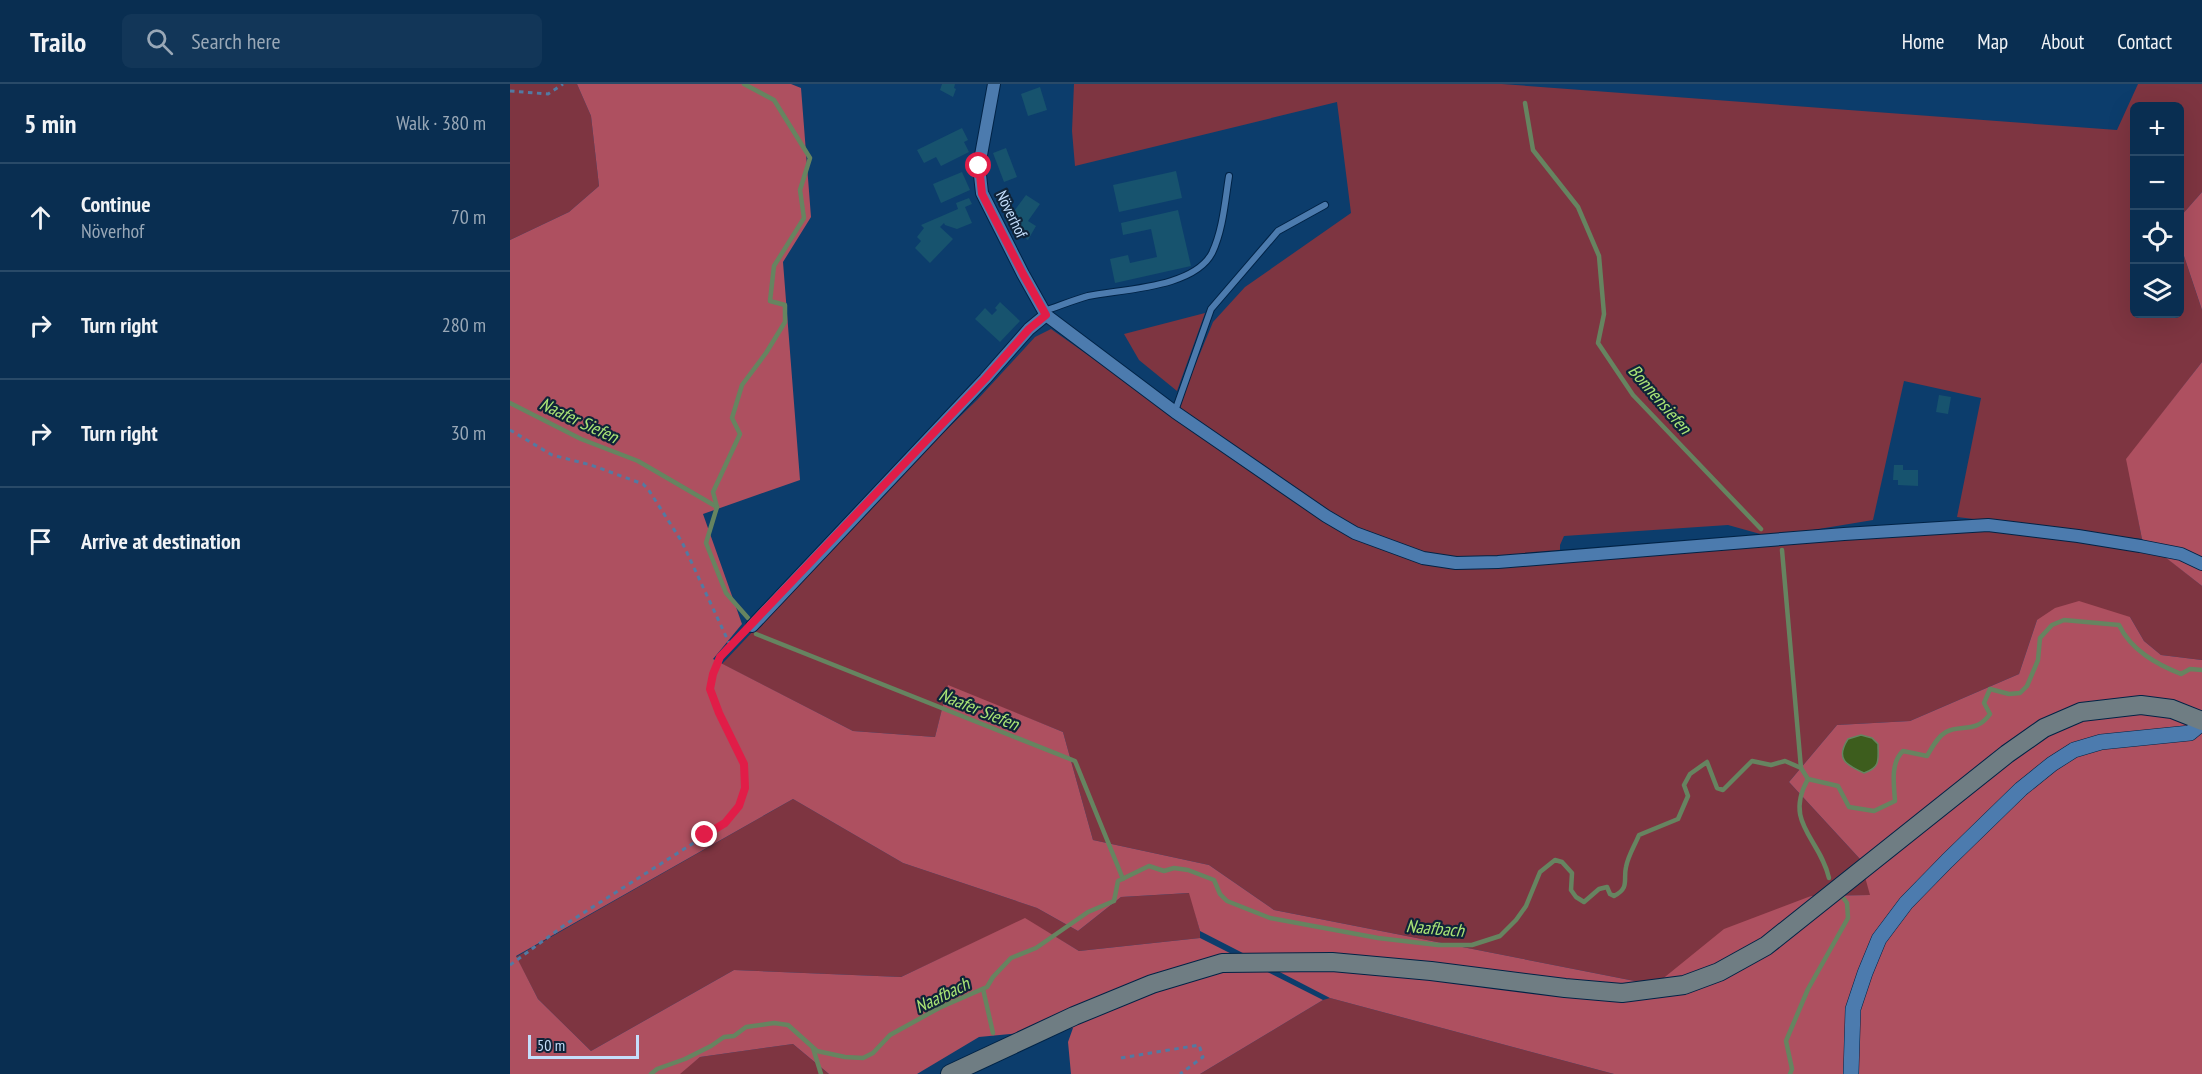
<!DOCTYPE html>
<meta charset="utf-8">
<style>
:root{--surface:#092e51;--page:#123658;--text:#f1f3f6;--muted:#99a8b7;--line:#294a68}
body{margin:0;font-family:"PT Sans Narrow",sans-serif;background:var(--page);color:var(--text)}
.controls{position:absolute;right:18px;top:18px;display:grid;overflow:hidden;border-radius:9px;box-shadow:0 6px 24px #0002}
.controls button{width:54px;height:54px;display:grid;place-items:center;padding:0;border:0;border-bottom:2px solid var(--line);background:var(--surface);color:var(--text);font:30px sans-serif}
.scale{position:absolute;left:18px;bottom:15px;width:111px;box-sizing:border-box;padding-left:6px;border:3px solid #c5defb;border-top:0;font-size:16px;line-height:21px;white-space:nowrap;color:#c5defb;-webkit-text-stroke:4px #102439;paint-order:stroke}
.stop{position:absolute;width:18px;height:18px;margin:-14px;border:4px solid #e11d48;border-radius:50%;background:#fff}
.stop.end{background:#e11d48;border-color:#fff;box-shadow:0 2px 6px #0008}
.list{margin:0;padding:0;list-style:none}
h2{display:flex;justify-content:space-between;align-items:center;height:78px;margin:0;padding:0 24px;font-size:26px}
h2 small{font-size:20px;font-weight:400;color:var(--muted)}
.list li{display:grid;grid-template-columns:39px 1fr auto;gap:18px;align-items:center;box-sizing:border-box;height:108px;padding:0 24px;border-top:2px solid var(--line)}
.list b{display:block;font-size:22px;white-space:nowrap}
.list p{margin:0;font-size:20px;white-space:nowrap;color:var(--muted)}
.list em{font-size:20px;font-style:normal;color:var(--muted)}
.icon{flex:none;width:33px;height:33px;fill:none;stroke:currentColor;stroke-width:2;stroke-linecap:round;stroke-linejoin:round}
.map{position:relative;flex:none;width:1692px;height:990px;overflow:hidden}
header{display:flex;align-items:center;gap:36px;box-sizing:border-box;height:84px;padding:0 30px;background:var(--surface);border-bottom:2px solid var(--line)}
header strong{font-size:28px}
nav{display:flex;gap:33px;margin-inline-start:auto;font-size:21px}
.search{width:420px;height:54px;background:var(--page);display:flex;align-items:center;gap:15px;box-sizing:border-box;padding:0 21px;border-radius:9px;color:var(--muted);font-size:22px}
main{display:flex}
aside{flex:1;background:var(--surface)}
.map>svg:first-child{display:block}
.green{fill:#7e3541}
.forest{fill:#ae5060}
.water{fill:#3d5d1d;stroke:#668460;stroke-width:1.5}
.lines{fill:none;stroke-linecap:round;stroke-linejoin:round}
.stream{stroke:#668460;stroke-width:4.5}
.building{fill:#17536e}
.service-casing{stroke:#002346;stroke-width:8}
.minor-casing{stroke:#002346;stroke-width:14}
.tertiary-casing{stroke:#002346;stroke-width:16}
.secondary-casing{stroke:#002346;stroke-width:20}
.path{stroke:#527aa2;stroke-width:3;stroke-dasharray:4.5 4.5;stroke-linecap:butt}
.service{stroke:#4c7bae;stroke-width:6}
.minor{stroke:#4c7bae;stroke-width:12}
.tertiary{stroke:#4c7bae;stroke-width:15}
.secondary{stroke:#6f7d83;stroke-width:18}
.route{stroke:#e11d48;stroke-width:8}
.labels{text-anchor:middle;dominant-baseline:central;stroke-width:4.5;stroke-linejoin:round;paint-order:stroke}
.street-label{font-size:16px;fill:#c5defb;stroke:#102439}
.water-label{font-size:18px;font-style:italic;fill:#abe576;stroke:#102439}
</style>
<header>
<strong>Trailo</strong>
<div class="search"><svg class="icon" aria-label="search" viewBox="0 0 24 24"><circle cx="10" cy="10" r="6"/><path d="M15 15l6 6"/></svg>Search here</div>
<nav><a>Home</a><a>Map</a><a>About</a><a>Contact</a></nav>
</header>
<main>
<aside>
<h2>5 min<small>Walk · 380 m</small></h2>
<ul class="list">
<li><svg class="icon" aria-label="ahead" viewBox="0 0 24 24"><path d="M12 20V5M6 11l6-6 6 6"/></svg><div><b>Continue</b><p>Növerhof</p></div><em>70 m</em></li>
<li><svg class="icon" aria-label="right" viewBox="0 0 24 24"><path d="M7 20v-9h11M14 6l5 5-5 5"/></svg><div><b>Turn right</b></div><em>280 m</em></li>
<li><svg class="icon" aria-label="right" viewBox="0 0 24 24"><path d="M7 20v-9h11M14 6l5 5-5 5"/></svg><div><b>Turn right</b></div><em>30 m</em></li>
<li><svg class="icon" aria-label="arrive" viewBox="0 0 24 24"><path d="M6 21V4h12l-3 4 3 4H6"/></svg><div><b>Arrive at destination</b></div></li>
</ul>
</aside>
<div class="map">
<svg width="1692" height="990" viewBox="0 0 1692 990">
<rect width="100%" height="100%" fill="#0c3d6c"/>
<g class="green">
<polygon points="0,0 67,0 81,32 89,102 59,128 0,156"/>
<polygon points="564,0 992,0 1607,46 1628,0 1692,0 1692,108 1670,133 1670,22 1624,22 1624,230 1670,230 1670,160 1692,226 1692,278 1617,375 1632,455 1447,433 1471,314 1394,297 1363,436 1261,453 1218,441 1054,452 1050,461 1050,470 950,475 912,469 853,447 817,427 667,325 703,238 735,203 841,129 827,18 565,82 562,47"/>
<polygon points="695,229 667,307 629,276 614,250"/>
<polygon points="541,245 809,434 920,481 1478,446 1648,467 1692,502 1692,576 1651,571 1634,557 1620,533 1527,536 1509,590 1400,637 1327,641 1279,698 1350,775 1361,811 1301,812 1145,901 764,826 699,781 583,756 553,648 438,602 425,653 343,647 212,580 391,390 468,315 525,253"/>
<polygon points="283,715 393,779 527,824 568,847 611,813 680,809 690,847 690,854 569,867 515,835 391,893 224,886 81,967 28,915 6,873"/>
<polygon points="820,914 1104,990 690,990 813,916"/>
<polygon points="283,960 319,990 168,990 190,973"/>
</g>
<g class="forest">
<polygon points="67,0 281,0 291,4 301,133 273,178 290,396 193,430 232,540 203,575 343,647 425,653 438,601 553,648 583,756 699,781 764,826 1145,901 1214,845 1301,812 1360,811 1350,775 1279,698 1327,641 1400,637 1509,590 1527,536 1545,524 1569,517 1620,533 1634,557 1651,571 1692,576 1692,990 1104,990 820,914 690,847 679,809 611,813 568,847 527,824 393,779 283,715 6,872 28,915 81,967 224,886 391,893 515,834 569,867 690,854 813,916 690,990 561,990 558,958 563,944 469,953 407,990 319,990 283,960 190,973 170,990 0,990 0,156 59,128 89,102 81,32"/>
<polygon points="1692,108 1692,226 1670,160 1670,133"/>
<polygon points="1692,278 1692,502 1632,455 1616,375"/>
</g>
<path class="water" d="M1351,651L1362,654L1368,660C1368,676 1371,683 1354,689C1336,681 1325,675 1338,655Z"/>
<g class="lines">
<g class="stream">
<polyline points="1015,19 1023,66 1068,123 1089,172 1094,230 1088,259 1123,311 1251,445"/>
<polyline points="0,319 71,355 128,377 207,423"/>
<polyline points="207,423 203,408 230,350 222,334 232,301 256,269 275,238 275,221 260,217 264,182 294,134 290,106 300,74 264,16 234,0"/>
<polyline points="207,423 196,459 216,509 238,534"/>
<polyline points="1272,466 1291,684"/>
<polyline points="246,550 565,677 613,795"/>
<path d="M1298,695C1273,739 1310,754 1319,794"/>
<polyline points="473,905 483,949"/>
<polyline points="303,964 311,990"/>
<path d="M141,990L147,985L175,975L201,962L214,953L224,952L236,943L264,939L278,941L307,967L335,973L353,974L363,969L380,951L429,924L477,903L483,893L501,874L526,864L578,828L604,817L608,797L639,782L654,787L664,784L678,786L704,796L710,810L717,817L760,834L868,854L928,861H962L990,852L1006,836L1016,822L1030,788L1045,776L1052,778L1062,789L1061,806L1066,813L1074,818L1089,805L1097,803L1100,810L1104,812C1120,804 1113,796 1116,783C1118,772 1125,761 1129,751L1168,735L1178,712L1174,701L1180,690L1197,678L1207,704L1213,706L1242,677L1261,681L1275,677L1291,684L1298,695L1328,702L1339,723L1364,727L1385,717C1384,701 1380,679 1393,667L1417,672C1422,664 1427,653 1436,648C1451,640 1466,650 1480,630L1474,619L1480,605L1499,610L1510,609L1517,602L1528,576L1530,554L1542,541L1554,536L1609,541C1621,566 1646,580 1671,590L1680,585L1692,586"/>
<polyline points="1280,990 1282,985 1276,957 1298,905 1338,834 1337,819 1334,815"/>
</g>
</g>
<g class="building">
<polygon points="432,0 445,0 444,4 446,5 443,13 430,6"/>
<polygon points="530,3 537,26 518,32 511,10"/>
<polygon points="452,44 458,56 454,58 459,68 431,82 426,73 414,79 407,66"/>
<polygon points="496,64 507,93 494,98 483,69"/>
<polygon points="666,87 672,114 609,128 603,101"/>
<polygon points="452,88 460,106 431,119 423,100"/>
<polygon points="516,111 530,120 518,137 526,142 518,156 516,155 517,153 496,138"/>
<polygon points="459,114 462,120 455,123 462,139 447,145 435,141 434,139 430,143 443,155 420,179 405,164 411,157 407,153 414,144 411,141 448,125 446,119"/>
<polygon points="668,126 681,182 605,199 600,175 618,171 620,179 647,173 641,145 613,151 611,139"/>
<polygon points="490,218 510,237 490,258 465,235 475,224 482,231 487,226 485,224"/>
<polygon points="1429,311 1441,313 1438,330 1426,328"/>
<polygon points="1384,381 1393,381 1393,386 1408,386 1408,402 1388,401 1388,396 1383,396"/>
</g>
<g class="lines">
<defs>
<g id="service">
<path d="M534,227C549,222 564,216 578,212C613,205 684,204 702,169C713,146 715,117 719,92"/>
<polyline points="665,327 701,225 768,147 815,121"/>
</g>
<g id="minor">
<polyline points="484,0 469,82 472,109 513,190 536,231 665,328 816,432 845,449 913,474 946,479 988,478 1334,450 1478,441 1568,452 1630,462 1671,470 1692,480"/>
<polyline points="242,542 475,295 519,245 536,231"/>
</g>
<polyline id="tertiary" points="1341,990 1343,925 1355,889 1369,855 1396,819 1437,777 1511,705 1542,680 1564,666 1591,658 1680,649 1692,639"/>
<polyline id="secondary" points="440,990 564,932 642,900 712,879 822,878 921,887 1055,904 1112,909 1174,901 1209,888 1256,862 1497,670 1534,644 1571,628 1631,621 1662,625 1692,637"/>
</defs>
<use href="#service" class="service-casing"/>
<use href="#minor" class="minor-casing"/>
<use href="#tertiary" class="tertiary-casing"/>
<use href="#secondary" class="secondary-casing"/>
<g class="path">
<polyline points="0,7 38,10 53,0"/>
<polyline points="0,346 42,371 81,381 133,400 138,405 172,458 221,563 235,550"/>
<path d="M0,881L56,840L215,739C223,729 234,717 235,703C240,650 168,616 221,563"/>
<polyline points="611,974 689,961 693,973 670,990"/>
</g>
<use href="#service" class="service"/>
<use href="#minor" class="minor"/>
<use href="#tertiary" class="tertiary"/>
<use href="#secondary" class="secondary"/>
</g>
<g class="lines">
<polyline class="route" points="195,751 215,739 229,722 235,704 234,680 209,629 200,605 203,590 210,573 475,295 519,245 536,231 513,190 472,110 469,82"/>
</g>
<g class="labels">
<g class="street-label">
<text transform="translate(502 130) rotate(64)">Növerhof</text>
</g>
<g class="water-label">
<text transform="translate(1150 315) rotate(49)">Bonnensiefen</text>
<text transform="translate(69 336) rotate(25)">Naafer Siefen</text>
<text transform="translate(469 625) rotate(22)">Naafer Siefen</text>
<text transform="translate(925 844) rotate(5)">Naafbach</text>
<text transform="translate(432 911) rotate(-26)">Naafbach</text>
</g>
</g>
</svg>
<div class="controls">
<button>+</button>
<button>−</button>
<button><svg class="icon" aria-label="locate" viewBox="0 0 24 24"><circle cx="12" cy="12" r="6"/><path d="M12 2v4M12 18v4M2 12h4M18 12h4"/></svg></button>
<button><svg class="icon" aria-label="layers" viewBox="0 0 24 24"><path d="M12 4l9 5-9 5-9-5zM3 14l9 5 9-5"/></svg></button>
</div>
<div class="scale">50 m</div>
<div class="stop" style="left:469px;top:82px"></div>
<div class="stop end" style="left:195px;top:751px"></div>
</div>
</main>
